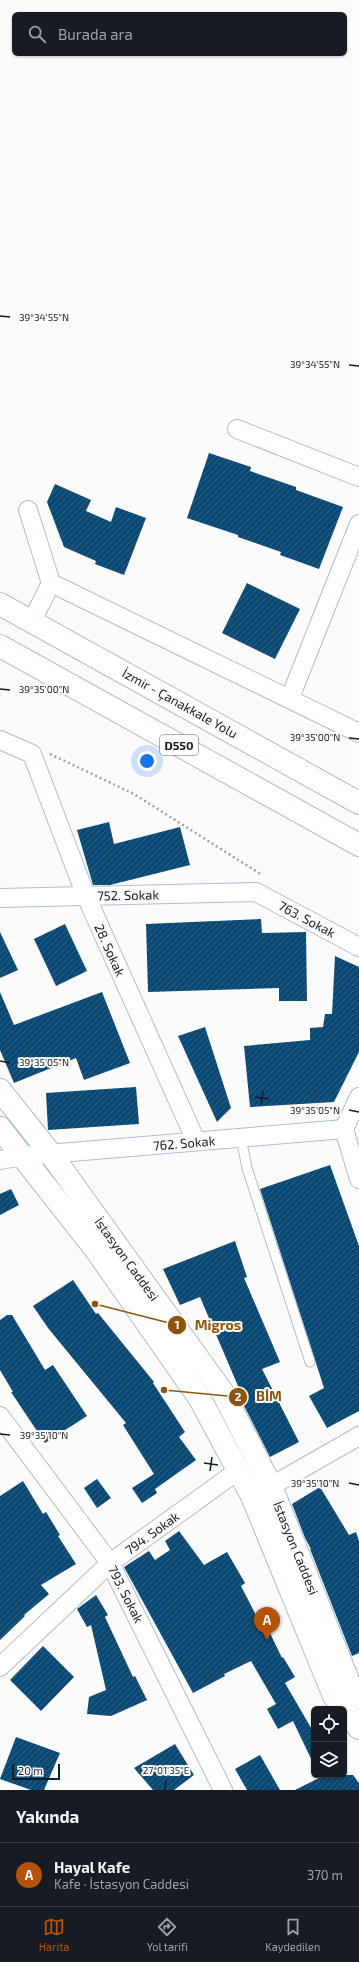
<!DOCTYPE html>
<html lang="tr">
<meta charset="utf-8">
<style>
:root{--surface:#171b24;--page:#20242c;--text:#f1f3f6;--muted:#9ea1a6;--line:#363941;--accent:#b45309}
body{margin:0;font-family:"Exo 2",sans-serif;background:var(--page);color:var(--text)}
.controls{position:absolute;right:12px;bottom:12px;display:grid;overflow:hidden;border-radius:6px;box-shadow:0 1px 3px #0004}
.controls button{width:36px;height:36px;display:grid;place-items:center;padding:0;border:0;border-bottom:1px solid var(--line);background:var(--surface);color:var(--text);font:20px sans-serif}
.scale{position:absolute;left:12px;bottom:10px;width:48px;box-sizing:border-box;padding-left:4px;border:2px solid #141c23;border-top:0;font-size:11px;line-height:14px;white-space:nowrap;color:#141c23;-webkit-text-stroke:3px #fbfbfb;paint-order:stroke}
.you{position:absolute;left:147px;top:761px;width:14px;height:14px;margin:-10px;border:3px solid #fff;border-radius:50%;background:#1a73e8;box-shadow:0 0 0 6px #1a73e833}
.badge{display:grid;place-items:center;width:26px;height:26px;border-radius:50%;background:var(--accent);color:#fff;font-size:13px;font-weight:700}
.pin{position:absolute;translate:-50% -33px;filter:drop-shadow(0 1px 2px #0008)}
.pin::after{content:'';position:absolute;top:21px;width:14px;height:12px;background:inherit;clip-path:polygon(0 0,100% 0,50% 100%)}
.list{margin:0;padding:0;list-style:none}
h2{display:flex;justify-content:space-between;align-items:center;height:52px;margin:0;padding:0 16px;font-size:17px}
h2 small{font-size:13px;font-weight:400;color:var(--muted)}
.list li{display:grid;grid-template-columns:26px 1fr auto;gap:12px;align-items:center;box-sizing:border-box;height:64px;padding:0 16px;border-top:1px solid var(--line)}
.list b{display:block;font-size:15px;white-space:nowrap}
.list p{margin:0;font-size:13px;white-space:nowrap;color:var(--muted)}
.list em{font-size:13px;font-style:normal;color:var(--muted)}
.icon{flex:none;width:22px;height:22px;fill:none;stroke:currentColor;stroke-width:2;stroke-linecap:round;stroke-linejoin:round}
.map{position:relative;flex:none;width:359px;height:1790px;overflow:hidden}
.search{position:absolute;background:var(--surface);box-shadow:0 1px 3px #0004;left:12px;right:12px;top:12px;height:44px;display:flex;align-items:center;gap:10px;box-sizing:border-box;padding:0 14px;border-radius:6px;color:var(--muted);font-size:15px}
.sheet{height:116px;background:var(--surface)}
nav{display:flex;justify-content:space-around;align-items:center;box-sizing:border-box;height:56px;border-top:1px solid var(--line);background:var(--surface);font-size:11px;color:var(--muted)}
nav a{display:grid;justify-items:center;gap:2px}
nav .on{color:var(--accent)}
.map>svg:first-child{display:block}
.building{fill:url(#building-hatch)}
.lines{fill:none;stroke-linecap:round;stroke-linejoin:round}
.lane-casing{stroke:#a9bfd3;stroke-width:11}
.street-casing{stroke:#a9bfd3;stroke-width:20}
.primary-casing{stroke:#a9bfd3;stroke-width:24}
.highway-casing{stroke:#a9bfd3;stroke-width:24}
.path{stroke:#a0a3a6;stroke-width:2.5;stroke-dasharray:2 3;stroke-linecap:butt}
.lane{stroke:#fff;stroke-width:9}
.street{stroke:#fff;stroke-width:18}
.primary{stroke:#fff;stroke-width:22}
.highway{stroke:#fff;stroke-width:22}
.ticks{fill:none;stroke:#141c23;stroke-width:1.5}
.labels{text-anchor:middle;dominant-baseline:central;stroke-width:4;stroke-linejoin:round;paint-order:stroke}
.shield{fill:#fbfbfb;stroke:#595f64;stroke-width:1}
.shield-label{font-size:12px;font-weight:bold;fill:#141c23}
.street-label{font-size:13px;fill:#141c23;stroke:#fbfbfb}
.ticks-label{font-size:10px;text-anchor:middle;fill:#141c23;stroke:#fbfbfb;stroke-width:4;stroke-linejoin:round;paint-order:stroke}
.leader{fill:none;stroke:#8d550c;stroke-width:1.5}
.callout-dot{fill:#8d550c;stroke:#fbfbfb;stroke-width:1.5}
.mark-label{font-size:12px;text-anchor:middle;font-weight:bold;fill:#fff}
.callout-label{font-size:14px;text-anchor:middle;font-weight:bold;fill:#8d550c;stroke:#fbfbfb;stroke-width:4;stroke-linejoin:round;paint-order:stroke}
</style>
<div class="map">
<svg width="359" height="1790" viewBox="0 0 359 1790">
<defs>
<pattern id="building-hatch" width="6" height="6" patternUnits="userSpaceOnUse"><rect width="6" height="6" fill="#0a4973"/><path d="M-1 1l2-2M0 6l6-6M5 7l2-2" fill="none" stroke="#2d6082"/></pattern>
</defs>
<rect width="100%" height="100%" fill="#fbfbfb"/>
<g class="building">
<polygon points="209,453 251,467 250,471 296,487 296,490 343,507 319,569 280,555 281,552 238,537 238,535 187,518"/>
<polygon points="55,484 91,500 86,511 111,522 116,507 146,518 124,575 95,564 96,561 64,547 47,502"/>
<polygon points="247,583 300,609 275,659 222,633"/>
<polygon points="109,822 114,844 180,827 190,865 110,885 93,885 77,830"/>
<polygon points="261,919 262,933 306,932 307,1001 279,1001 279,988 148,992 146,924"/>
<polygon points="65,924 87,971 56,986 34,939"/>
<polygon points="0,932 18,970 0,978"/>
<polygon points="335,956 359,967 359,1052 334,1102 250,1107 244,1046 310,1040 310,1028 323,1027 325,1014 332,1014"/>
<polygon points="0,992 14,1025 102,992 130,1063 84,1080 76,1058 14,1083 0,1050"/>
<polygon points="205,1027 231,1108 217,1122 178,1036"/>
<polygon points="136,1087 139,1124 48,1130 46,1093"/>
<polygon points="330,1165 359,1246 359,1411 327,1428 309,1396 324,1388 260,1189"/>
<polygon points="11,1189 19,1205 0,1215 0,1194"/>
<polygon points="235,1241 247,1277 244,1278 280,1362 262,1369 299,1442 270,1457 238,1394 241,1393 200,1297 180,1305 163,1269"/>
<polygon points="73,1280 96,1314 98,1313 154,1382 153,1383 185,1432 179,1437 196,1460 155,1489 157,1493 142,1503 132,1488 154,1474 123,1425 126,1423 48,1328 33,1306"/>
<polygon points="7,1315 12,1315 45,1370 53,1365 87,1416 45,1443 11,1392 13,1392 0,1370 0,1320"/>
<polygon points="97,1479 111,1498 97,1508 84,1488"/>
<polygon points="23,1481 43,1514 46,1512 60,1535 58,1536 76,1564 41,1585 49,1594 24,1615 25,1616 0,1640 0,1496"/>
<polygon points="320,1487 349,1535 356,1532 359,1541 359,1653 352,1656 310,1549 311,1549 305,1538 292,1504"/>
<polygon points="179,1531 204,1565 227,1552 245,1583 241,1586 264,1631 268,1629 282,1658 283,1657 295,1677 285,1683 314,1733 314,1765 293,1721 278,1729 267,1709 276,1704 251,1661 224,1674 225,1676 193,1693 124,1567 149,1551 155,1560 170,1550 165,1541"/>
<polygon points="96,1595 108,1615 105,1617 133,1677 135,1676 147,1700 111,1716 87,1714 89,1697 106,1690 91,1625 87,1627 77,1609"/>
<polygon points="43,1646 74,1677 41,1711 10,1680"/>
<polygon points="16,1737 60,1753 44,1790 31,1790 0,1779"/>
<polygon points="175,1744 194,1775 174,1790 153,1790 134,1768"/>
<polygon points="260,1755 280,1790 247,1790 235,1769"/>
<polygon points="325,1775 353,1775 359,1783 359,1790 295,1790"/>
</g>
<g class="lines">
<defs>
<polyline id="lane" points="241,1138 247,1168 310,1362"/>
<g id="street">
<polyline points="237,429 359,477"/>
<polyline points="28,510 51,583"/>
<polyline points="32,621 51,583 359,733"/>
<polyline points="290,698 359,524"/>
<polyline points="0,740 32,754 86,896 196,1141"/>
<polyline points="0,898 256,892 359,947"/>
<polyline points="344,1129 359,1179"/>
<polyline points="344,1129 359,1097"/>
<polyline points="0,1160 24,1156 344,1129"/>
<polyline points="0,1416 110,1563 223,1790"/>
<polyline points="259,1493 359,1436"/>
<polyline points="0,1667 110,1563 239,1470"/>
</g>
<g id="primary">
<polyline points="0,1090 51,1154 223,1393 271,1486 351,1688 359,1698"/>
<polyline points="0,1128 96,1250 200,1399 252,1496 334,1696 359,1728"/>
</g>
<g id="highway">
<polyline points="0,604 359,803"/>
<polyline points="0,646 359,845"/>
</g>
</defs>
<use href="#lane" class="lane-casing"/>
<use href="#street" class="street-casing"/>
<use href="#primary" class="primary-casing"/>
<use href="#highway" class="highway-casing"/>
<polyline class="path" points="50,754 134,794 262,875"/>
<use href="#lane" class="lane"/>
<use href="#street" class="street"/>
<use href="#primary" class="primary"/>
<use href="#highway" class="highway"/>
</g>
<path class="ticks" d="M0,316L10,317M349,365L359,366M0,689L10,690M349,738L359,739M0,1061L10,1063M255,1097L269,1099M261,1105L263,1091M349,1110L359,1112M0,1434L10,1435M204,1463L218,1465M210,1471L212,1457M349,1483L359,1485M165,1790L166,1780"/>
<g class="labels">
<rect class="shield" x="160" y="735" width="38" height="20" rx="3"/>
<g class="shield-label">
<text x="179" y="745">D550</text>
</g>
<g class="street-label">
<text transform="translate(180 703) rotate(29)">İzmir - Çanakkale Yolu</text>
<text transform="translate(128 895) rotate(-1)">752. Sokak</text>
<text transform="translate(307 919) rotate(28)">763. Sokak</text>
<text transform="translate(110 950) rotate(66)">28. Sokak</text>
<text transform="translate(184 1143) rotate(-5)">762. Sokak</text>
<text transform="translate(127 1259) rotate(54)">İstasyon Caddesi</text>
<text transform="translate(152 1533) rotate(-36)">794. Sokak</text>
<text transform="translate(296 1548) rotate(68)">İstasyon Caddesi</text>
<text transform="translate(126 1594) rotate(63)">793. Sokak</text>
</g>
</g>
<g class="ticks-label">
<text x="44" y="321">39°34'55"N</text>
<text x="315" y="368">39°34'55"N</text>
<text x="44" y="693">39°35'00"N</text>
<text x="315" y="741">39°35'00"N</text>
<text x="44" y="1066">39°35'05"N</text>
<text x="315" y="1114">39°35'05"N</text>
<text x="44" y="1439">39°35'10"N</text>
<text x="315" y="1487">39°35'10"N</text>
<text x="166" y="1774">27°01'35"E</text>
</g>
<path class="leader" d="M95 1304L177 1325M164 1390L238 1397"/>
<g class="callout-dot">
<circle cx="95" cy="1304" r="4"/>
<circle cx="164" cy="1390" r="4"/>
<circle cx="177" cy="1325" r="10"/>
<circle cx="238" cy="1397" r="10"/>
</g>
<g class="mark-label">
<text x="177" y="1329">1</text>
<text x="238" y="1401">2</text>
</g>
<g class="callout-label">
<text x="218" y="1330">Migros</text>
<text x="269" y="1401">BİM</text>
</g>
</svg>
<div class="controls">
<button><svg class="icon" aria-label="locate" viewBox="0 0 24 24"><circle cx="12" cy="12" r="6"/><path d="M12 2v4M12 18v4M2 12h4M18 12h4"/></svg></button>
<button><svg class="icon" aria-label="layers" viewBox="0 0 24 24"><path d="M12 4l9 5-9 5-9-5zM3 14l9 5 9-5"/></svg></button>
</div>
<div class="scale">20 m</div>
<div class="you"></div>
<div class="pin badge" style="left:267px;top:1640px">A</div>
<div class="search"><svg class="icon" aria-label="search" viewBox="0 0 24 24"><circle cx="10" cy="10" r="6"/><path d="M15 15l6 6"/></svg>Burada ara</div>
</div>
<section class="sheet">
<h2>Yakında<small></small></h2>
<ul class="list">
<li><span class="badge">A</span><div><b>Hayal Kafe</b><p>Kafe · İstasyon Caddesi</p></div><em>370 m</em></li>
</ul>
</section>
<nav>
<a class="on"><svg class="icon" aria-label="map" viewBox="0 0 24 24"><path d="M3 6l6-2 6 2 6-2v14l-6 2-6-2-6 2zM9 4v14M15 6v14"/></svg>Harita</a>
<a><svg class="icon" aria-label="directions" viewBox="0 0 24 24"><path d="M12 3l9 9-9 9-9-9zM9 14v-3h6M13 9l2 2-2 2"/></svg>Yol tarifi</a>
<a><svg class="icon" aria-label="saved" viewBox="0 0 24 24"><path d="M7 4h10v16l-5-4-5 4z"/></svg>Kaydedilen</a>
</nav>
